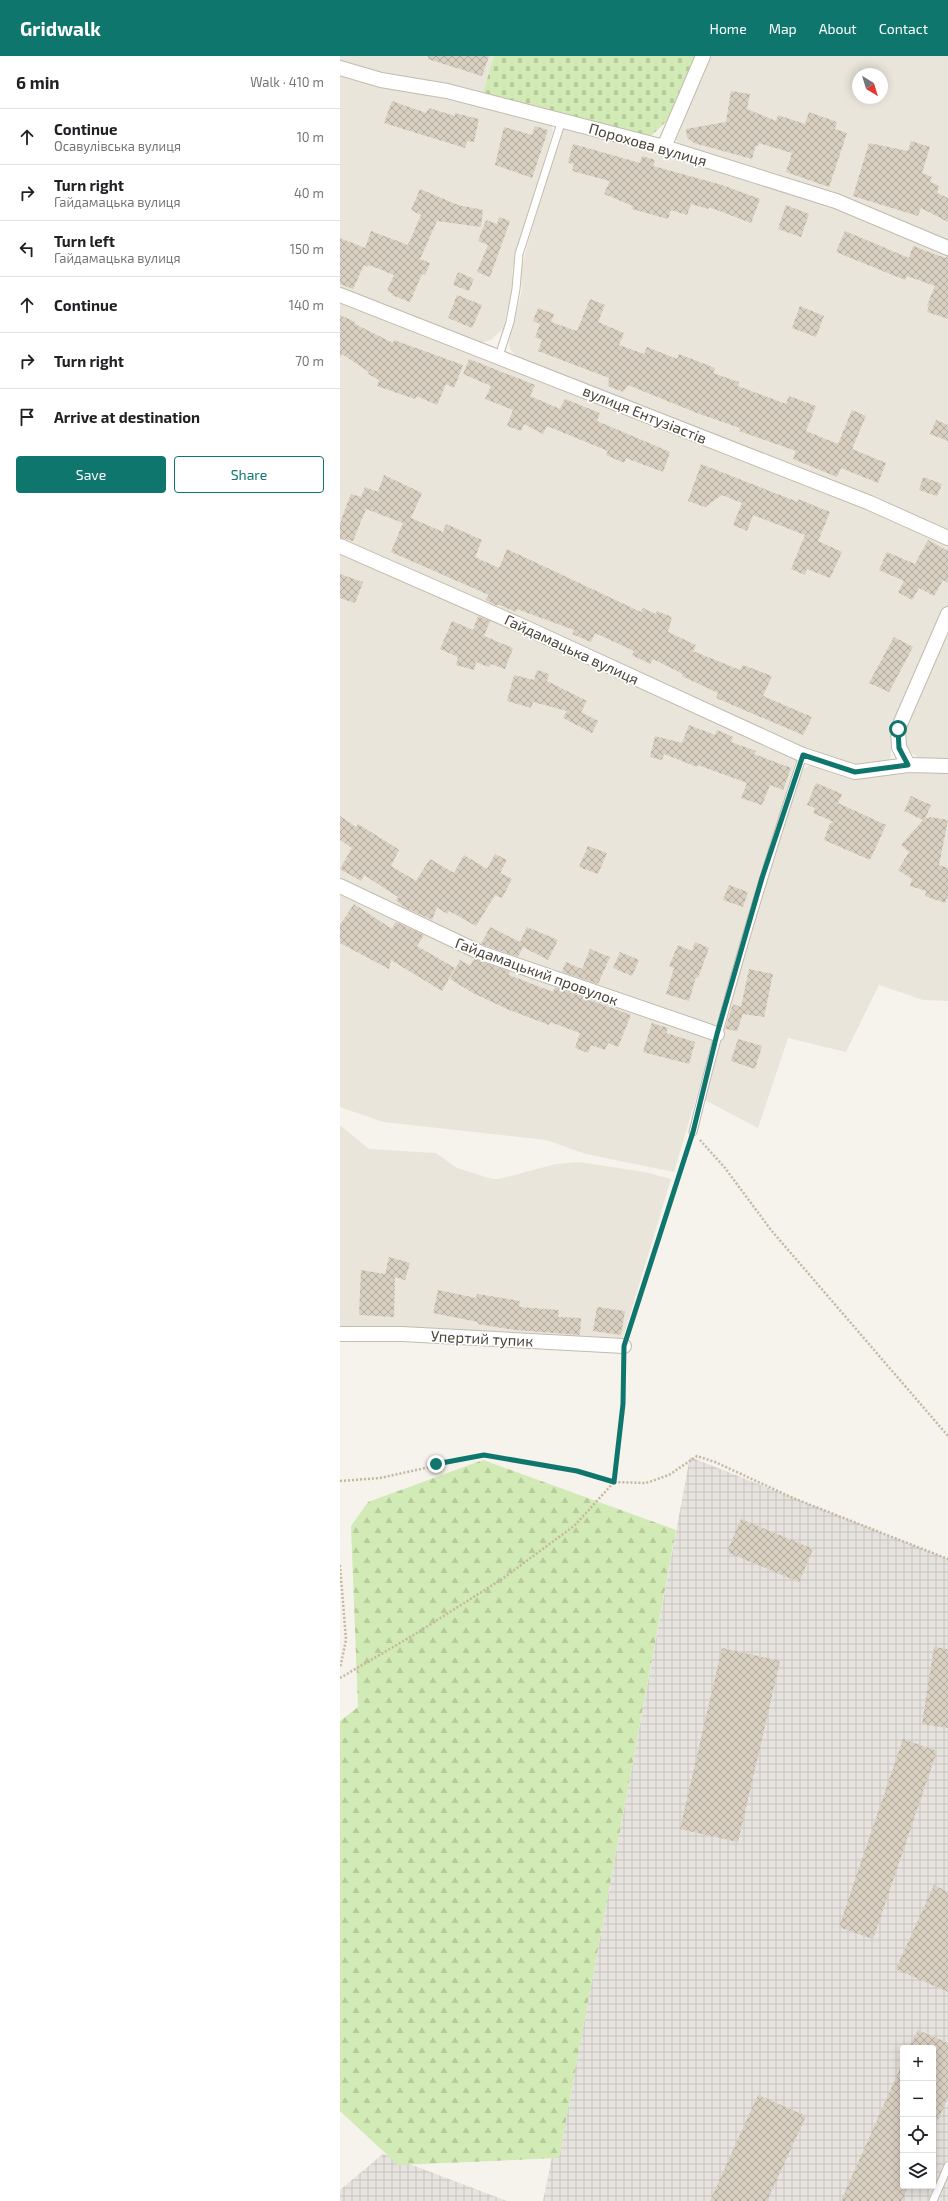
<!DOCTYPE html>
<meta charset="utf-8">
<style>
:root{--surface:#fff;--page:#f2f2f2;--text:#202124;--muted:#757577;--line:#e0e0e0;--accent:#0f766e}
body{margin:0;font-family:"Exo 2",sans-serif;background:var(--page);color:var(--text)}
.controls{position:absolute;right:12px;bottom:12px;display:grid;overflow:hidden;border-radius:4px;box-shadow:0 2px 10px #0003}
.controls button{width:36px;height:36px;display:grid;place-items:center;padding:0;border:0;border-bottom:1px solid var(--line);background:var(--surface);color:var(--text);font:20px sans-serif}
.compass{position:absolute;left:512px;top:12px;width:36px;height:36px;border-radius:50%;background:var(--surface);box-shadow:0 2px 10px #0003;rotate:142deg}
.stop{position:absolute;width:12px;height:12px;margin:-9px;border:3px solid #0f766e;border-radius:50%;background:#fff}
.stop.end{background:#0f766e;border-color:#fff;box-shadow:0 1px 4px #0008}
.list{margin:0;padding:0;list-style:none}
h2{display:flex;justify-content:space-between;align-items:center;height:52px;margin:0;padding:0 16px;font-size:17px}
h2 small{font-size:13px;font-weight:400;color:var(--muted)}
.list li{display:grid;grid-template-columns:26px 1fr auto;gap:12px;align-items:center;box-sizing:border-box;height:56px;padding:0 16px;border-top:1px solid var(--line)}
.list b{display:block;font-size:15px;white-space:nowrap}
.list p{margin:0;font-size:13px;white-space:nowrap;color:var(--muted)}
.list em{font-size:13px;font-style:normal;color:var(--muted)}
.actions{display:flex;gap:8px;padding:12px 16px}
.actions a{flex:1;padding:9px 0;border:1px solid var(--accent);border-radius:4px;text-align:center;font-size:14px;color:var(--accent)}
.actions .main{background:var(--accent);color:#fff}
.icon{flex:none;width:22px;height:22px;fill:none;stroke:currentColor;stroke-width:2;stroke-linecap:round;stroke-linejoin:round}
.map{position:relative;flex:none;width:608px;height:2145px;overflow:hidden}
header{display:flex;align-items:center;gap:24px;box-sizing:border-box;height:56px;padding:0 20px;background:var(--accent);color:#fff}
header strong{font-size:19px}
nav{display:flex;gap:22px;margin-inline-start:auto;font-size:14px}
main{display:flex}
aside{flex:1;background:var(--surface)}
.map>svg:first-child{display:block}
.residential{fill:#eae5da;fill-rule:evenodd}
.industrial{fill:url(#industrial-grid);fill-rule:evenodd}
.forest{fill:url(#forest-firs)}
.cemetery{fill:url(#cemetery-stones)}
.building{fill:url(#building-cross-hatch)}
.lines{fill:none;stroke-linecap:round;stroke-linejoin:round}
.lane-casing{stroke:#c2bbae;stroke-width:9}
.street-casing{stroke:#c2bbae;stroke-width:16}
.path{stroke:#c4b79f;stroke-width:2.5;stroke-dasharray:2 2;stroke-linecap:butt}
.lane{stroke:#fff;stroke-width:7}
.street{stroke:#fff;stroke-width:14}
.route{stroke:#0f766e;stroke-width:5}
.labels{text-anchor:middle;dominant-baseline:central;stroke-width:3.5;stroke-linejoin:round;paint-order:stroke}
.street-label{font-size:15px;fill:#4b4439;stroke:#fff}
</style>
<header>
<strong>Gridwalk</strong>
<nav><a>Home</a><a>Map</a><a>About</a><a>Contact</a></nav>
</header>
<main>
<aside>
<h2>6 min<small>Walk · 410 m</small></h2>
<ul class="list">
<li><svg class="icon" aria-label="ahead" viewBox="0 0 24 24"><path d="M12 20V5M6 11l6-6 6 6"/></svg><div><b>Continue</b><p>Осавулівська вулиця</p></div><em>10 m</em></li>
<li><svg class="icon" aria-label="right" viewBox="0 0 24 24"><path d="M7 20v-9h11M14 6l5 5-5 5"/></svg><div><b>Turn right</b><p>Гайдамацька вулиця</p></div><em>40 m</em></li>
<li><svg class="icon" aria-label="left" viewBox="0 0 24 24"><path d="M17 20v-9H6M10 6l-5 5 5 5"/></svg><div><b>Turn left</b><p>Гайдамацька вулиця</p></div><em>150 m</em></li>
<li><svg class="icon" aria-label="ahead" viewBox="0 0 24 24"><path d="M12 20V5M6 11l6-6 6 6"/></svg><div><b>Continue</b></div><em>140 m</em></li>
<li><svg class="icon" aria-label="right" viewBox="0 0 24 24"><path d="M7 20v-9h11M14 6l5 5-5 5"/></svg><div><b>Turn right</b></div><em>70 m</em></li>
<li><svg class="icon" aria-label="arrive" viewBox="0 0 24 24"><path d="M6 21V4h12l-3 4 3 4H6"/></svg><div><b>Arrive at destination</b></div></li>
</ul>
<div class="actions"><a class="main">Save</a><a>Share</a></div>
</aside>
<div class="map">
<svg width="608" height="2145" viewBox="0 0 608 2145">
<defs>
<pattern id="industrial-grid" width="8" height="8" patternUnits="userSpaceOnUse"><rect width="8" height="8" fill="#e6e2dd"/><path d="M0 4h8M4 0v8" fill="none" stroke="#c7c3be"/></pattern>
<pattern id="forest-firs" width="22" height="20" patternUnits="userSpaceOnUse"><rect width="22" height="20" fill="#d2eab5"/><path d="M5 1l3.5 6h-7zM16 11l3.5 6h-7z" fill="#b6ca9c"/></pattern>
<pattern id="cemetery-stones" width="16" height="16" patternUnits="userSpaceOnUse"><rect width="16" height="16" fill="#d2eab5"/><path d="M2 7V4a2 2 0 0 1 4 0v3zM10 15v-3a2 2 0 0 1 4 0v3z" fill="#b6ca9c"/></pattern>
<pattern id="building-cross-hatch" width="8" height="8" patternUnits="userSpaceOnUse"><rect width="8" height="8" fill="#d8cfc1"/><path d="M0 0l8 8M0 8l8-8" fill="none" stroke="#b1aa9e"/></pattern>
</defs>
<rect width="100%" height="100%" fill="#f6f3ec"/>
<g class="residential">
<polygon points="0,0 154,0 142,40 0,8"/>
<path d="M366,0H608V184L343,93L333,80ZM518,18H542V42H518Z"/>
<polygon points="0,17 40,29 210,66 213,75 172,215 173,231 163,273 151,284 136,288 0,235"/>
<polygon points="227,72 330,100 484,146 608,197 608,479 178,303 170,293 169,285 182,234 181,215 187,190 220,76"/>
<polygon points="0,245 449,421 608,486 608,550 553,673 550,706 515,710 466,696 0,486"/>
<polygon points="0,496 457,701 374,973 142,895 0,827"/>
<polygon points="608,566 608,703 579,702 567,694 561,674"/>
<polygon points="471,708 510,721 543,720 572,714 608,715 608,945 583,944 539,929 506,996 448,982 418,1072 363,1043 426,821 460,715"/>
<polygon points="0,833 140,901 374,981 334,1116 246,1098 206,1084 43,1066 0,1051"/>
<polygon points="0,1069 29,1093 96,1097 117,1112 152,1123 159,1123 216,1108 239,1106 304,1116 331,1123 283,1282 62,1275 0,1275"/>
</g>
<g class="industrial">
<path d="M350,1401L608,1503V2145H203L212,2101H219ZM563,1992H593V2130H563Z"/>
<polygon points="43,2098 167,2145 0,2145 0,2134"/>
</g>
<polygon class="forest" points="143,1404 336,1474 219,2102 58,2109 0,2055 0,1665 18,1651 11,1470 28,1446"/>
<polygon class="cemetery" points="154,0 358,0 334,58 310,81 142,40"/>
<g class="building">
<polygon points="88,0 149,0 142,20 88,3"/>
<polygon points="391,35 410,38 407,53 436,65 438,59 465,68 469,56 497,66 495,73 507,77 489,131 446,116 452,97 419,87 418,90 416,89 412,103 354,87 347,82 346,73 386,66"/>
<polygon points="52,45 86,57 89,52 115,60 115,57 139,63 134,86 127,85 125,92 44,67"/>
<polygon points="195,70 208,74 192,122 155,109 164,71 192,79"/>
<polygon points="571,85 590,91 582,117 592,121 590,126 599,130 597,137 608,142 608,166 581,152 578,160 513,140 529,87 568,95"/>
<polygon points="233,88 300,107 302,100 315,104 313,110 382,129 420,143 411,167 369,151 368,153 351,148 347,159 331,154 328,163 292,153 293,150 264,138 270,125 232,115 234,108 228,107"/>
<polygon points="80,133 118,149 143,154 141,171 97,165 80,203 90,207 85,219 82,218 70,246 52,239 53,238 47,235 54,219 29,209 28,211 24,209 13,233 0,228 0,182 25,192 31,175 68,189 81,159 71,154"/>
<polygon points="446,149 469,158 461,181 438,173"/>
<polygon points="159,161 170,165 150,221 137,216 148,189 138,185 146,164 157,168"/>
<polygon points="505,175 569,202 573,190 605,202 608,200 608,263 587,256 589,250 587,249 595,230 567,220 565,224 496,196"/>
<polygon points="118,216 134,223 129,235 113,229"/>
<polygon points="117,239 142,249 132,272 108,262"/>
<polygon points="250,243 265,249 258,266 284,277 279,289 304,298 307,291 337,303 339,298 375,312 373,317 399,326 398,330 446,348 449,340 476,350 466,375 498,388 512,354 526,360 512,393 546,407 538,427 501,412 497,421 453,403 456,395 399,375 400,372 357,357 288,329 283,336 268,330 269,322 198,295 202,284 195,281 200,268 193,265 198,252 214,258 211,266 237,275"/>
<polygon points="460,250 484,260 476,281 452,272"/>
<polygon points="0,259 15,266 15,268 53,287 54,284 123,309 114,332 106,328 97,349 77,340 75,343 37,330 39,324 28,318 29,316 2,298 0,302"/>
<polygon points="129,303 195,329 190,340 220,353 225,343 260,357 257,365 330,396 323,416 286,402 284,407 266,399 268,395 207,370 203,378 184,368 181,375 167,370 173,354 145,343 151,330 123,318"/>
<polygon points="596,364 608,369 608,385 590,378"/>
<polygon points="361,408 458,446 458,443 490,456 478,485 502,496 490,522 467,513 465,519 451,513 465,479 413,459 407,475 393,469 402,447 382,439 365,451 348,445"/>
<polygon points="44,419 82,437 71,462 103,476 106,468 142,484 135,501 159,512 167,493 301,556 303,552 316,558 317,555 332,561 328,576 356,589 353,595 400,614 403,609 432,620 423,640 472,661 463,679 376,642 378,637 342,620 343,618 313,603 310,608 292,599 294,595 255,577 251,586 232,578 234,574 177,553 176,556 160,549 156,549 145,544 149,539 51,496 63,467 26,453 13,485 0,482 0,467 11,438 21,441 25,431 38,436"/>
<polygon points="583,421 602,428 597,440 579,434"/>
<polygon points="588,484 608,495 608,527 603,524 594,540 579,532 572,544 558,536 564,525 539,514 547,496 575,508"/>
<polygon points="0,518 23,526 15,547 0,542"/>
<polygon points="138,560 150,565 144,580 173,592 165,613 151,608 149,611 136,606 134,614 116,609 118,601 100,593 112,565 133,574"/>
<polygon points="554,581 573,591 549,636 529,627"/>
<polygon points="197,614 209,618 207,625 247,645 241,656 258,665 252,677 223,662 227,655 193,646 191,652 167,645 174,619 194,624"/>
<polygon points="349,669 375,679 377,674 393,681 391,686 416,695 414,698 451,712 443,734 430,729 422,749 401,742 407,727 358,709 357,711 324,698 322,704 310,701 315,680 342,687"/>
<polygon points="476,727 502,738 498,747 546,769 530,804 484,784 490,767 494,766 473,757 475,752 467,749"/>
<polygon points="571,740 591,749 585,763 590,761 608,764 599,809 608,812 608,839 605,847 585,840 586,835 570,830 572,823 558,814 569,796 561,789 583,764 564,755"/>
<polygon points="0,760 16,771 18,768 55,791 59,794 51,810 76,825 90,803 114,817 124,799 147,813 155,798 167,804 160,817 172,823 162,842 155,839 136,870 109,855 107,858 97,851 92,864 64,851 56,844 58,841 24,819 21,825 0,813 12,792 0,784"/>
<polygon points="248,790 267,797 258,818 239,811"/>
<polygon points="389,829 408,836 403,851 383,844"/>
<polygon points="14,848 52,873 56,866 84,879 77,890 115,912 102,935 51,904 49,913 0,887 0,869"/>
<polygon points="150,871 180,886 187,871 218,884 208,904 183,891 178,901 141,888"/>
<polygon points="355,886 369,892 358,922 356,921 349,945 326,938 334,912 329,910 338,889 352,895"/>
<polygon points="250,893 270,901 258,928 222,916 226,906 242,913"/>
<polygon points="280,896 299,904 292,920 273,912"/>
<polygon points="134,903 170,916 169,919 213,936 215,931 291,959 278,991 268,987 265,994 251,989 248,997 235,992 240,977 210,966 209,969 167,953 133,937 110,923 120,904 130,910"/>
<polygon points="409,913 433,918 424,961 403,958 397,975 385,973 393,948 401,951"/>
<polygon points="312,967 328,972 326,977 355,986 349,1008 303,996"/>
<polygon points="398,983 422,990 415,1013 391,1005"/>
<polygon points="49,1201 70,1207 65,1224 55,1221 54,1261 19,1259 21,1214 45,1218"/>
<polygon points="98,1234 136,1242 137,1238 180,1245 179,1251 219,1254 218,1261 241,1262 240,1279 175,1274 138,1268 138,1266 93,1257"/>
<polygon points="257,1251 285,1255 281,1279 253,1275"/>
<polygon points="401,1463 473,1493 459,1526 387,1496"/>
<polygon points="594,1591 608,1593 608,1672 582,1668"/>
<polygon points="382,1592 440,1605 398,1786 340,1773"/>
<polygon points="563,1683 597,1695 533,1883 499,1871"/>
<polygon points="594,1829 608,1836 608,1936 556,1913"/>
<polygon points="578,1974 608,1987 608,2041 593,2075 593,1992 569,1992"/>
<polygon points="563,2006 563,2130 568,2130 562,2145 501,2145"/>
<polygon points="418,2039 466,2060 427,2145 370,2145"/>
</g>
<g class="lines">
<defs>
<g id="lane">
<polyline points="159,300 170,266 176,233 179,198 222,64"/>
<path d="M353,1076C384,949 422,824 463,699"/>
<polyline points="593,2145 608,2110"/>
</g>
<g id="street">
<polyline points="0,12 41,24 107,35 324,91 496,145 608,192"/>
<polyline points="324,91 363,0"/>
<polyline points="0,239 530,447 608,482"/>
<polyline points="0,490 182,570 463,699 515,716 568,709 608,710"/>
<polyline points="568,709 559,691 558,673 608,558"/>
<polyline points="0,830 141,897 377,978"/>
<polyline points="0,1278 62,1278 284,1290"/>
</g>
</defs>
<use href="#lane" class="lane-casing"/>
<use href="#street" class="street-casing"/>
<g class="path">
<polyline points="360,1084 385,1112 431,1174 608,1380"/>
<polyline points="289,1275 350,1086"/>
<polyline points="0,1425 40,1422 144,1399 237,1415 274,1426 306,1427 329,1419 357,1400 375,1406 453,1442 608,1503"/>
<polyline points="0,1509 6,1584 0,1612"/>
<polyline points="0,1622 72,1580 162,1523 234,1470 247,1456 274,1426 283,1348 283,1305"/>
</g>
<use href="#lane" class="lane"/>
<use href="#street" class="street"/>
</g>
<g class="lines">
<polyline class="route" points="96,1408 144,1399 237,1415 274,1426 283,1348 284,1290 353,1076 377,978 422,822 463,699 515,716 568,709 559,692 558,673"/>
</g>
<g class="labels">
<g class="street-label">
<text transform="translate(308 88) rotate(16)">Порохова вулиця</text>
<text transform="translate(305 358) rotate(22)">вулиця Ентузіастів</text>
<text transform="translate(232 593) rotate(25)">Гайдамацька вулиця</text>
<text transform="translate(197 915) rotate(20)">Гайдамацький провулок</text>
<text transform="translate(142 1282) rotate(3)">Упертий тупик</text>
</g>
</g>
</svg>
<div class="controls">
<button>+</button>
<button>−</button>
<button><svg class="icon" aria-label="locate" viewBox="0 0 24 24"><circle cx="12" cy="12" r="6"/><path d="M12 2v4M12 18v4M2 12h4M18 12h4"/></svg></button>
<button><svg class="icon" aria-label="layers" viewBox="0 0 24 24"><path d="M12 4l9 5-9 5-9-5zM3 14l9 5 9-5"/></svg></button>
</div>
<svg class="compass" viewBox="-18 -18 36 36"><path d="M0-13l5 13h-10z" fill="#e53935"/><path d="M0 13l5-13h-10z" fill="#757577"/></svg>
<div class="stop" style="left:558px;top:673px"></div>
<div class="stop end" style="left:96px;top:1408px"></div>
</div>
</main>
